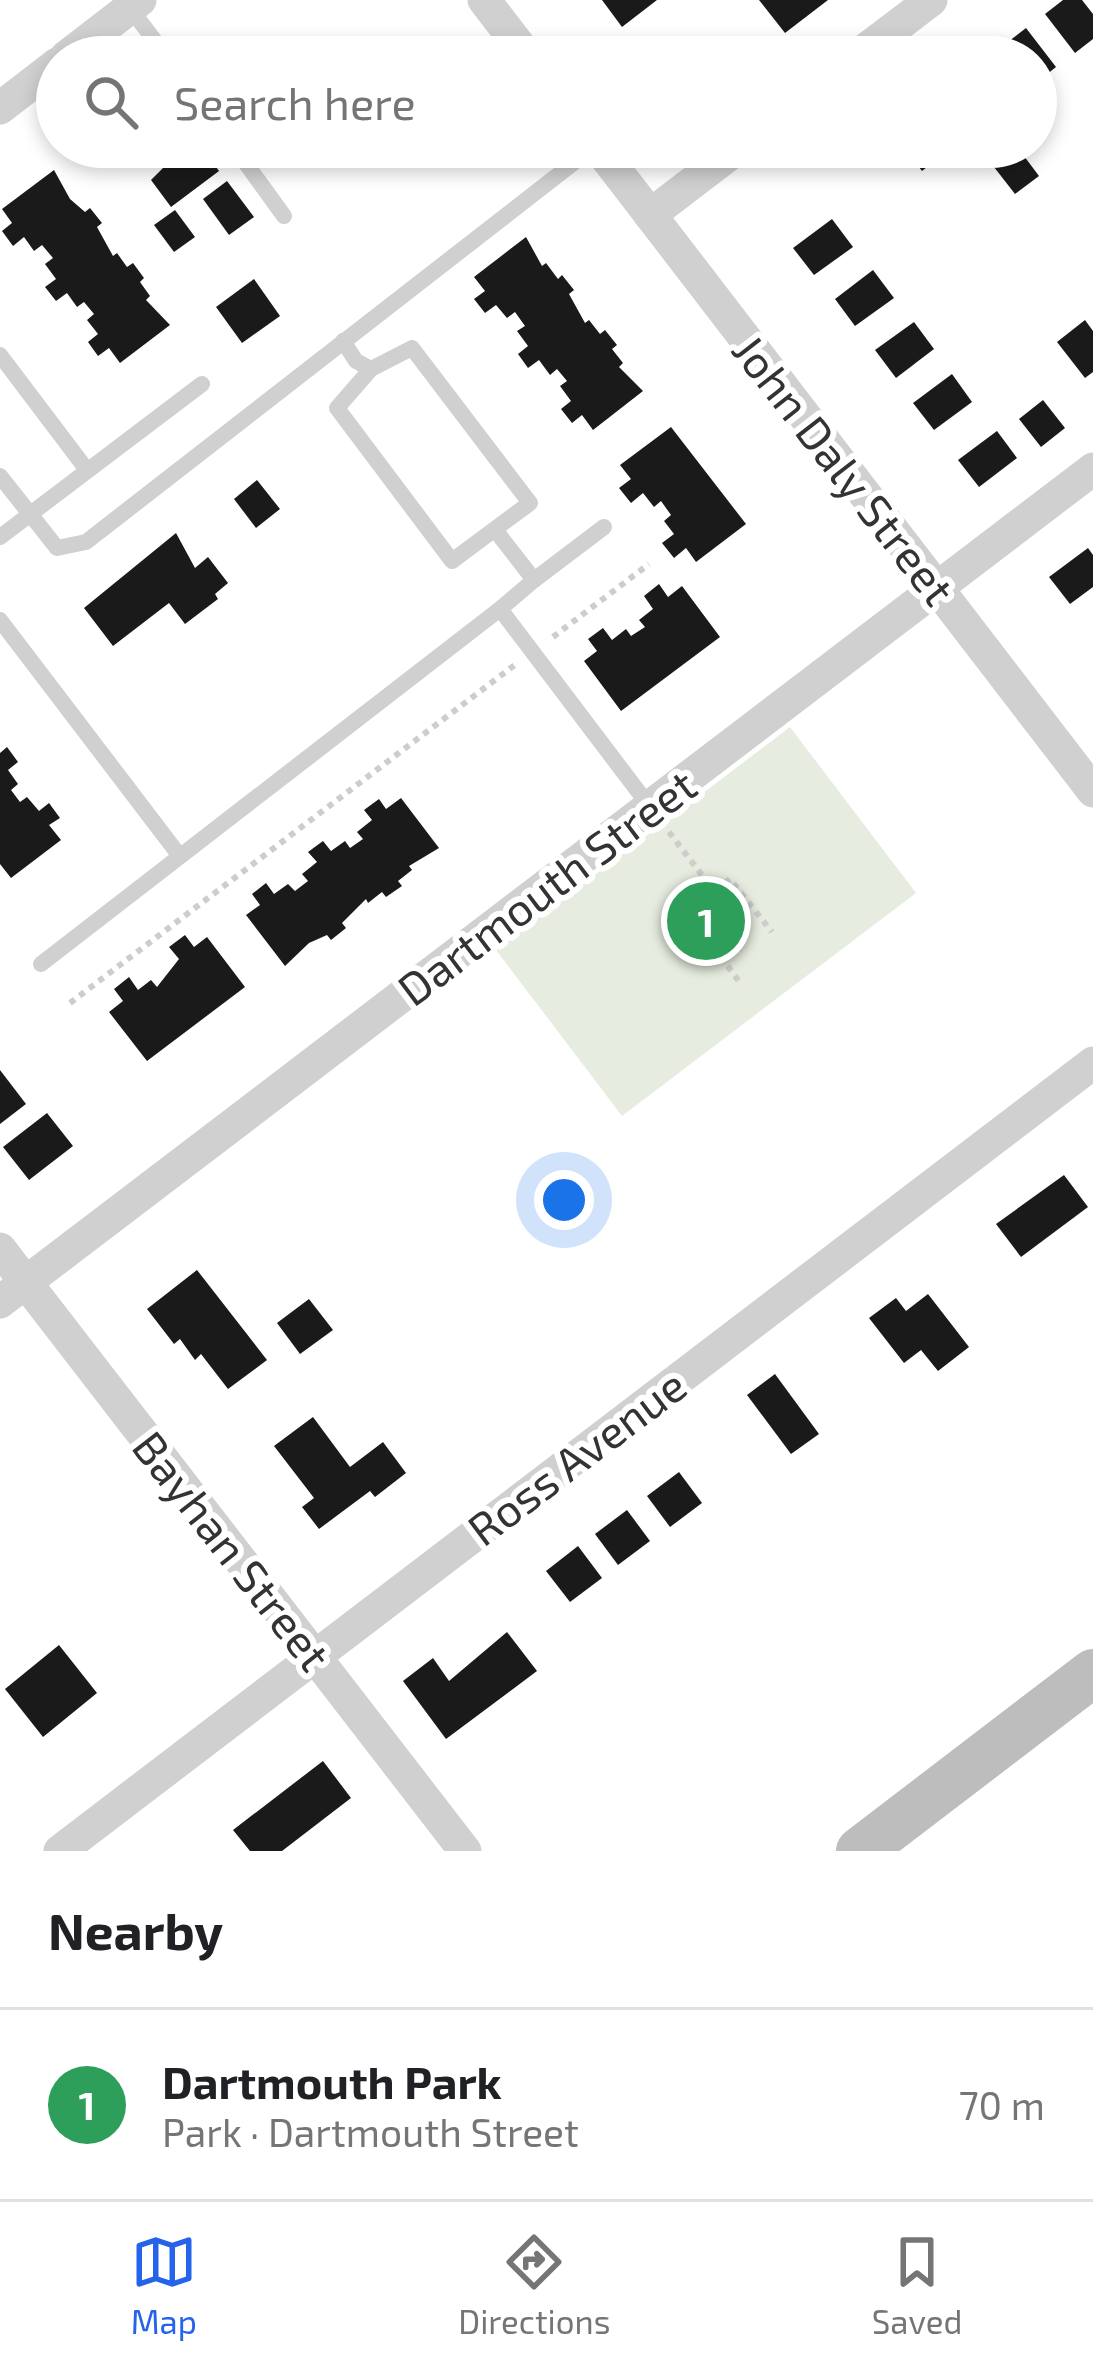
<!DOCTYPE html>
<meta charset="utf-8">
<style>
:root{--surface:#fff;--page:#f2f2f2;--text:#202124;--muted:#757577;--line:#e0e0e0;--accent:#2563eb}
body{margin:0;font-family:"Exo 2",sans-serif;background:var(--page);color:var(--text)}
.you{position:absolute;left:564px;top:1200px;width:42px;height:42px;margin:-30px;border:9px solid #fff;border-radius:50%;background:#1a73e8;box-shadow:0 0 0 18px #1a73e833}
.badge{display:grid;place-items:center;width:78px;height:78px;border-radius:50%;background:var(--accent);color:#fff;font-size:39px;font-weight:700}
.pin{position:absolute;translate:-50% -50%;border:6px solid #fff;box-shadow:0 3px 12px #0006}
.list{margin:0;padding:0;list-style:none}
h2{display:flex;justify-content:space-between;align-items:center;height:156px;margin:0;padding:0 48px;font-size:51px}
h2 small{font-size:39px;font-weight:400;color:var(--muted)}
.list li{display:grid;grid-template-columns:78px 1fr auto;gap:36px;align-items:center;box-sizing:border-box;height:192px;padding:0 48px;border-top:3px solid var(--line)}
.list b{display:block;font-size:45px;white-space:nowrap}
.list p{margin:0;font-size:39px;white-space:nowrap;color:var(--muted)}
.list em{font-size:39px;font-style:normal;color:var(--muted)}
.icon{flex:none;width:66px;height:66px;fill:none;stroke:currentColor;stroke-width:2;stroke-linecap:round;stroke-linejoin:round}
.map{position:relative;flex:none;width:1093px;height:1851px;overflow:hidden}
.search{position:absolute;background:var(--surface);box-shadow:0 6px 18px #0003;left:36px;right:36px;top:36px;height:132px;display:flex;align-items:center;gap:30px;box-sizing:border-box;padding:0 42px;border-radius:66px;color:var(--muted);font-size:45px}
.sheet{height:348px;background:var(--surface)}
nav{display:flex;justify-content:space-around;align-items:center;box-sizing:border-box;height:168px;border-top:3px solid var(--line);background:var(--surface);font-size:33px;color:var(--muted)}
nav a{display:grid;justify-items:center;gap:6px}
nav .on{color:var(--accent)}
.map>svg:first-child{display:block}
.green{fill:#e6ecdf}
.building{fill:#1a1a1a}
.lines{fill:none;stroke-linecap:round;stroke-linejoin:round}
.path{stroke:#cdcdcd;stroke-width:6;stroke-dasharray:6 6;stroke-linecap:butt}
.lane{stroke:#d0d0d0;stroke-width:16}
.street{stroke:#d0d0d0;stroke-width:33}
.secondary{stroke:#bdbdbd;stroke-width:48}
.labels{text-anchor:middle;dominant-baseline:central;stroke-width:12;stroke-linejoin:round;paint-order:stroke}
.street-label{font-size:45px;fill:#333;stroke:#fff}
</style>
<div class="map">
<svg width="1093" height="1851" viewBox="0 0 1093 1851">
<rect width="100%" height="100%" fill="#fff"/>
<polygon class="green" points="790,727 916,893 622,1116 496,950"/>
<g class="building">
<polygon points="602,0 657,0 622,27"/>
<polygon points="759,0 828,0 785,33"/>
<polygon points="1063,0 1082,0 1093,14 1093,39 1075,53 1045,14"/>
<polygon points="1026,28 1056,67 1036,83 1036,57 1001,57 996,51"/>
<polygon points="202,147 219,171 171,207 151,180 181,150 185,156"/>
<polygon points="904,147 952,147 922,171"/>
<polygon points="1018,148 1039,176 1015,194 994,167"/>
<polygon points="54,170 70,199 85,212 90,208 102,223 97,227 113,256 117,253 127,267 133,263 144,278 140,282 150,296 146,300 170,325 120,363 109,348 98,356 88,342 98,334 87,320 94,314 84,302 77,307 67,293 56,301 45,287 56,279 45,264 53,258 42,245 34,251 24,237 13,246 2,231 12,223 2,209"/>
<polygon points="227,181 254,217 229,235 203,199"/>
<polygon points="175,210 195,237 174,252 154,225"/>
<polygon points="832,219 853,247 814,275 793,248"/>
<polygon points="526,237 542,266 546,263 558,279 562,275 574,290 569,294 585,323 589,320 600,334 605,330 617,345 612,349 623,363 619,367 643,391 593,430 582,415 572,423 561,409 571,401 560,386 567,381 557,369 550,375 539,360 528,368 518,354 528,346 517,331 525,326 515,312 507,318 496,305 485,313 474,299 485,291 474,277"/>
<polygon points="873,270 894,298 855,326 835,299"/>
<polygon points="254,279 280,316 242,343 216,307"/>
<polygon points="1085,320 1093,331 1093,372 1085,378 1057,342"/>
<polygon points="914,322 934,349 896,378 875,350"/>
<polygon points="952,374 972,402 934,430 913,403"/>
<polygon points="1043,400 1065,428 1041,447 1019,419"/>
<polygon points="671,427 746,524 696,562 686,548 674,558 662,543 674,534 664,521 671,515 661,501 654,507 643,493 631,503 619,488 631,479 620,465"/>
<polygon points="997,431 1017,458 979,487 958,460"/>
<polygon points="257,480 280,509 256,528 234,499"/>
<polygon points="176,533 195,568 208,557 228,583 215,594 218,599 185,624 169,603 113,646 84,608"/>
<polygon points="1088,548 1093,555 1093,587 1070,604 1049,577"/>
<polygon points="659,584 668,597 682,586 720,637 621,711 584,661 597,651 588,639 603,628 612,640 626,629 631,636 645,627 639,620 653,609 644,596"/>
<polygon points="7,747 18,762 8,770 18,784 11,790 20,802 27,797 39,811 49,803 60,818 49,825 61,840 11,878 0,864 0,753"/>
<polygon points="401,798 439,848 409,866 412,870 398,881 402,886 386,897 382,892 368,903 366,899 342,923 346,928 331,940 327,935 309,943 285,966 246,915 260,905 252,894 266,883 274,894 288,884 295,891 308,881 302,874 317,862 308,852 323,841 331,851 345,841 350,848 363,839 357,832 372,820 364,810 379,799 386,809"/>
<polygon points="185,935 194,947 207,937 245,987 147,1061 109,1012 123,1001 114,989 129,977 138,990 151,980 157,987 179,959 169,947"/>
<polygon points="0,1070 26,1104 0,1124"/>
<polygon points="47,1113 73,1146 29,1180 3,1147"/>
<polygon points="1064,1175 1088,1207 1021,1257 996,1224"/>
<polygon points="197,1270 267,1360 228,1389 201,1354 195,1360 180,1339 174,1344 147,1309"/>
<polygon points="928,1294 969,1347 938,1371 921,1350 904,1363 869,1318 896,1298 906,1311"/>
<polygon points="309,1299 333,1330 300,1354 277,1323"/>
<polygon points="775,1374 819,1434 791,1454 747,1395"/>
<polygon points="313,1417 350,1467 383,1442 406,1473 375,1497 370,1491 319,1529 302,1507 314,1498 274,1446"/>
<polygon points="679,1472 702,1503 670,1527 647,1496"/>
<polygon points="627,1510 650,1541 618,1565 595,1534"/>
<polygon points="578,1546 602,1578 570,1602 546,1571"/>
<polygon points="507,1632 537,1671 446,1739 403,1681 433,1658 449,1681"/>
<polygon points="59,1645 97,1693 43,1737 5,1689"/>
<polygon points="323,1761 351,1798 282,1851 250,1851 233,1830"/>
</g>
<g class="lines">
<g class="path">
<polyline points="553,637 649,564"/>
<polyline points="669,832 714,891"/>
<polyline points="677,899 741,984"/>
<polyline points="686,911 730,879 772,932"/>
<polyline points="70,1003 516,664"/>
</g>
<g class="lane">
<polyline points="130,8 167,57"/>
<polyline points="234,147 284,216"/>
<polyline points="343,341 356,361 371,369 412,348 530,503 452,561 337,408 371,369"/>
<polyline points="0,355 87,470"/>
<polyline points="0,476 57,548 86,542 594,147"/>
<polyline points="496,531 534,580 500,609"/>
<polyline points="0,537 202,384"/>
<polyline points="534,580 604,527"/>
<polyline points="0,620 179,855"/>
<polyline points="41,964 500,609 650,807"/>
</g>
<g class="street">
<polyline points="484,0 528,57"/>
<polyline points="66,57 140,0"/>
<polyline points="856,57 931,0"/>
<polyline points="0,108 57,64"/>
<polyline points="598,147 1093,791"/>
<polyline points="650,215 739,147"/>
<polyline points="0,1249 465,1851"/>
<polyline points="0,1302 1093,469"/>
<polyline points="60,1851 1093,1063"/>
</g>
<polyline class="secondary" points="860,1851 1093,1673"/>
</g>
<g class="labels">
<g class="street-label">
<text transform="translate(845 469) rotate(52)">John Daly Street</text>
<text transform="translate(546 886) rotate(-37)">Dartmouth Street</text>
<text transform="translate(576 1456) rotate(-37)">Ross Avenue</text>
<text transform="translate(233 1550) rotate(52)">Bayhan Street</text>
</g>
</g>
</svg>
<div class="you"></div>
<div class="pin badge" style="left:706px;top:921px;background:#2e9e5b">1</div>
<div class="search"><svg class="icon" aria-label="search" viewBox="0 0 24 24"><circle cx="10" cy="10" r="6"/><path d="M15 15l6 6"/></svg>Search here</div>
</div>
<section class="sheet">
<h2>Nearby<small></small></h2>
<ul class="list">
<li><span class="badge" style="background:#2e9e5b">1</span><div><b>Dartmouth Park</b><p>Park · Dartmouth Street</p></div><em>70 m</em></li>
</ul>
</section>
<nav>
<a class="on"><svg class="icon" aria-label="map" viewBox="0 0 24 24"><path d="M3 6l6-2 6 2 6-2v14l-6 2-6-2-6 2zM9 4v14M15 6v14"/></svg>Map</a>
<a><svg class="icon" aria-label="directions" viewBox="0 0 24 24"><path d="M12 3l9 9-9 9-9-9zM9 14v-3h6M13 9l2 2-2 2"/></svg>Directions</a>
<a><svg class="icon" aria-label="saved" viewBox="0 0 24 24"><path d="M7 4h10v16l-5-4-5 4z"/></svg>Saved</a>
</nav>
